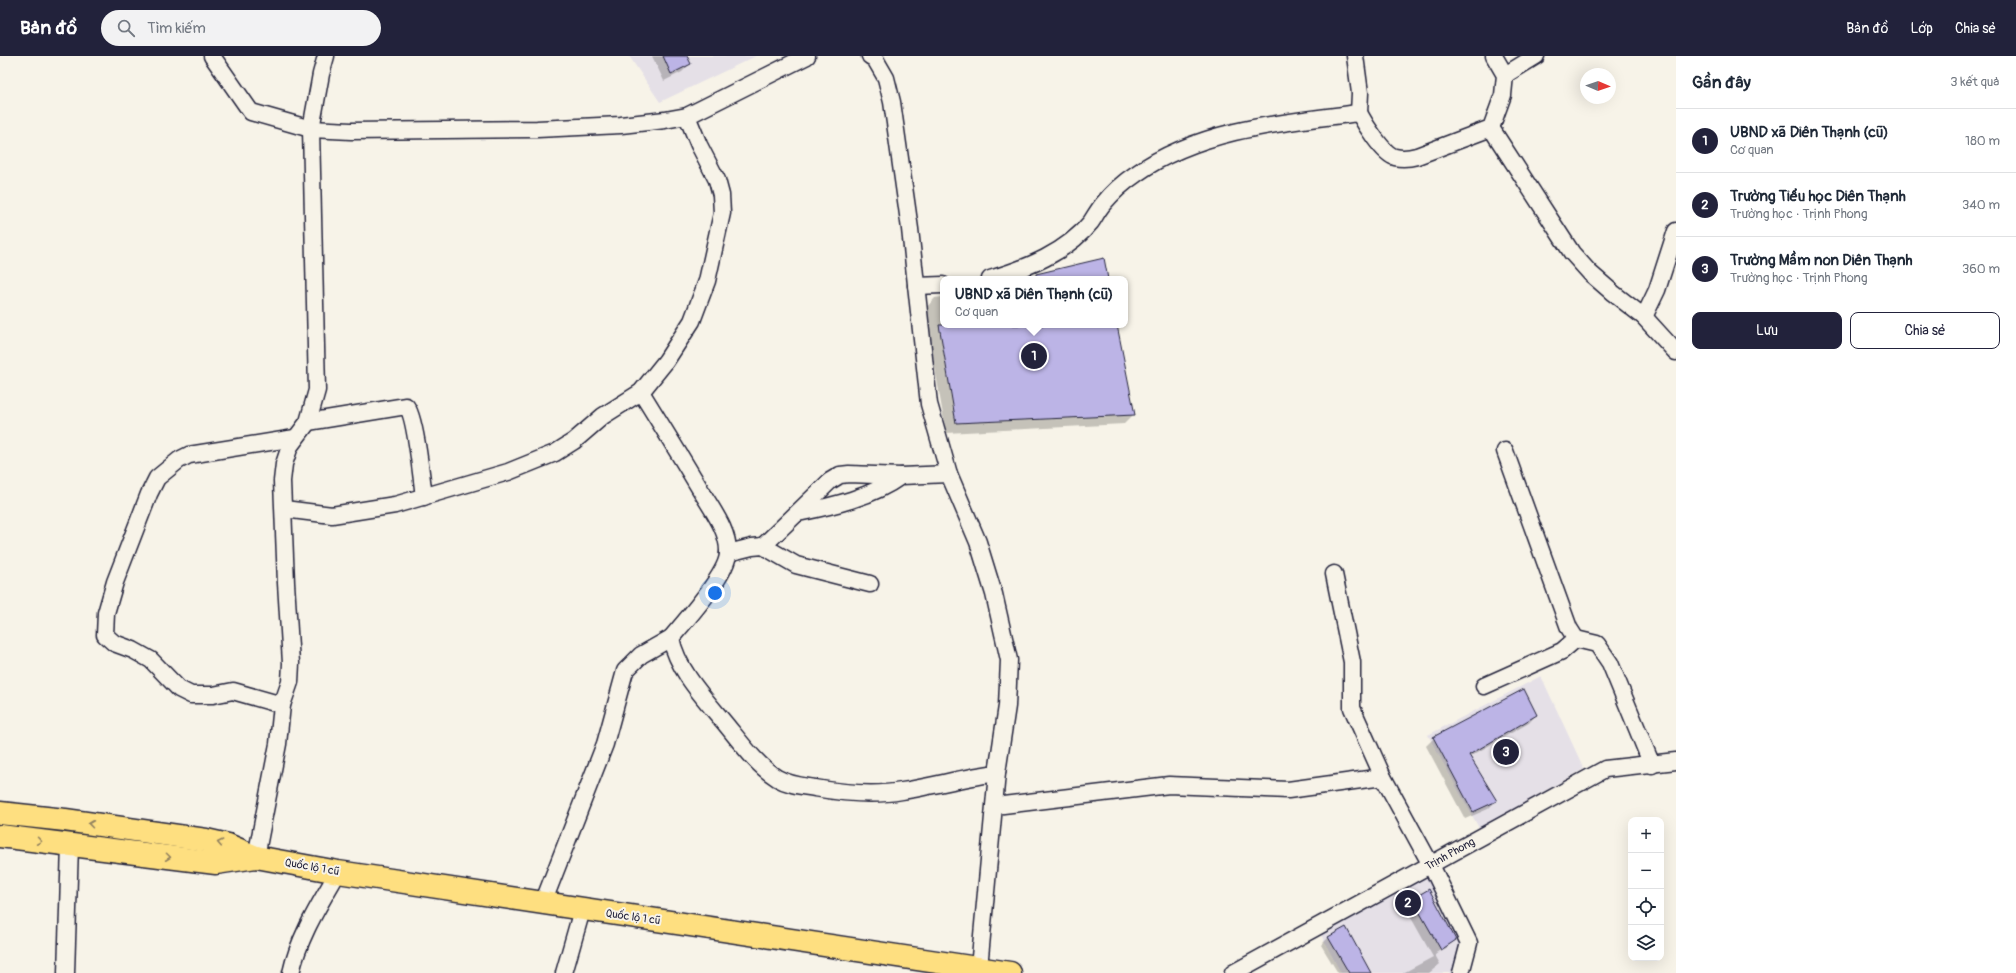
<!DOCTYPE html>
<html lang="vi">
<meta charset="utf-8">
<style>
:root{--surface:#fff;--page:#f2f2f3;--text:#1f2937;--muted:#747a83;--line:#e0e1e3;--accent:#22223b}
body{margin:0;font-family:Pangolin,sans-serif;background:var(--page);color:var(--text)}
.controls{position:absolute;right:12px;bottom:12px;display:grid;overflow:hidden;border-radius:8px;box-shadow:0 4px 16px #0002}
.controls button{width:36px;height:36px;display:grid;place-items:center;padding:0;border:0;border-bottom:1px solid var(--line);background:var(--surface);color:var(--text);font:20px sans-serif}
.compass{position:absolute;left:1580px;top:12px;width:36px;height:36px;border-radius:50%;background:var(--surface);box-shadow:0 4px 16px #0002;rotate:92deg}
.you{position:absolute;left:715px;top:537px;width:14px;height:14px;margin:-10px;border:3px solid #fff;border-radius:50%;background:#1a73e8;box-shadow:0 0 0 6px #1a73e833}
.badge{display:grid;place-items:center;width:26px;height:26px;border-radius:50%;background:var(--accent);color:#fff;font-size:13px;font-weight:700}
.pin{position:absolute;translate:-50% -50%;border:2px solid #fff;box-shadow:0 1px 4px #0006}
.popup{position:absolute;left:940px;top:220px;width:188px;height:52px;box-sizing:border-box;display:grid;place-content:center;border-radius:8px;background:var(--surface);filter:drop-shadow(0 1px 3px #0005);font-size:13px;white-space:nowrap;color:var(--muted)}
.popup b{font-size:15px;color:var(--text)}
.popup::after{content:'';position:absolute;left:50%;top:100%;margin-left:-8px;border:8px solid transparent;border-top-color:var(--surface)}
.list{margin:0;padding:0;list-style:none}
h2{display:flex;justify-content:space-between;align-items:center;height:52px;margin:0;padding:0 16px;font-size:17px}
h2 small{font-size:13px;font-weight:400;color:var(--muted)}
.list li{display:grid;grid-template-columns:26px 1fr auto;gap:12px;align-items:center;box-sizing:border-box;height:64px;padding:0 16px;border-top:1px solid var(--line)}
.list b{display:block;font-size:15px;white-space:nowrap}
.list p{margin:0;font-size:13px;white-space:nowrap;color:var(--muted)}
.list em{font-size:13px;font-style:normal;color:var(--muted)}
.actions{display:flex;gap:8px;padding:12px 16px}
.actions a{flex:1;padding:9px 0;border:1px solid var(--accent);border-radius:8px;text-align:center;font-size:14px;color:var(--accent)}
.actions .main{background:var(--accent);color:#fff}
.icon{flex:none;width:22px;height:22px;fill:none;stroke:currentColor;stroke-width:2;stroke-linecap:round;stroke-linejoin:round}
.map{position:relative;flex:none;width:1676px;height:917px;overflow:hidden}
header{display:flex;align-items:center;gap:24px;box-sizing:border-box;height:56px;padding:0 20px;background:var(--accent);color:#fff}
header strong{font-size:19px}
nav{display:flex;gap:22px;margin-inline-start:auto;font-size:14px}
.search{width:280px;height:36px;background:var(--page);display:flex;align-items:center;gap:10px;box-sizing:border-box;padding:0 14px;border-radius:22px;color:var(--muted);font-size:15px}
main{display:flex}
aside{flex:1;background:var(--surface)}
.map>svg:first-child{display:block}
.built{fill:#e5e0e7}
.shadow{fill:#0003;fill-rule:evenodd}
.building{fill:#bcb4e6;stroke:#22223b}
.lines{fill:none;stroke-linecap:round;stroke-linejoin:round}
.minor-casing{stroke:#22223b;stroke-width:19}
.primary-casing{stroke:#22223b;stroke-width:25}
.minor{stroke:#f7f3e8;stroke-width:16}
.primary{stroke:#fedf80;stroke-width:22}
.oneway{stroke:#90805e}
.labels{text-anchor:middle;dominant-baseline:central;stroke-width:4;stroke-linejoin:round;paint-order:stroke}
.street-label{font-size:11px;fill:#22223b;stroke:#f7f3e8}
</style>
<header>
<strong>Bản đồ</strong>
<div class="search"><svg class="icon" aria-label="search" viewBox="0 0 24 24"><circle cx="10" cy="10" r="6"/><path d="M15 15l6 6"/></svg>Tìm kiếm</div>
<nav><a>Bản đồ</a><a>Lớp</a><a>Chia sẻ</a></nav>
</header>
<main>
<div class="map">
<svg width="1676" height="917" viewBox="0 0 1676 917">
<rect width="100%" height="100%" fill="#f7f3e8"/>
<filter id="ink" filterUnits="userSpaceOnUse"><feTurbulence type="fractalNoise" baseFrequency=".025" numOctaves="2"/><feDisplacementMap in="SourceGraphic" scale="8" xChannelSelector="R" yChannelSelector="G"/><feConvolveMatrix kernelMatrix="1 2 1 2 8 2 1 2 1" color-interpolation-filters="sRGB"/></filter>
<g filter="url(#ink)">
<g class="built">
<polygon points="629,0 756,0 660,46"/>
<polygon points="1541,620 1584,713 1479,772 1428,679"/>
<polygon points="1426,818 1461,884 1453,917 1341,917 1320,877"/>
</g>
<g class="shadow">
<polygon points="652,0 686,0 690,8 682,16 664,25"/>
<polygon points="1104,204 1107,223 1022,223 1029,221"/>
<polygon points="943,241 943,269 1116,269 1134,358 1124,368 946,377 925,253 935,242"/>
<polygon points="1536,659 1529,667 1469,701 1496,745 1488,753 1465,763 1426,690 1434,682"/>
<path d="M1413,844L1455,884L1435,899L1440,908L1429,917H1403L1433,901L1405,851ZM1448,888V891L1437,897L1436,896Z"/>
<polygon points="1329,881 1370,917 1338,917 1321,889"/>
</g>
<g class="building">
<polygon points="663,0 687,0 691,8 671,18"/>
<polygon points="1104,202 1108,223 1036,223 1036,218"/>
<polygon points="939,269 1117,269 1135,359 956,367"/>
<polygon points="1524,633 1537,659 1469,699 1497,745 1473,756 1433,681"/>
<polygon points="1429,833 1456,884 1441,894 1412,843"/>
<polygon points="1346,871 1371,917 1349,917 1328,881"/>
</g>
<g class="lines">
<defs>
<g id="minor">
<polyline points="212,0 251,56 311,73 351,75 537,73 621,69 665,64 687,60 807,0"/>
<polyline points="870,0 875,3 886,22 892,46 910,173 929,348 949,418 978,486 994,538 1009,604 1007,650 997,717 979,912"/>
<polyline points="1355,0 1360,37 1359,57"/>
<polyline points="1505,19 1536,0"/>
<polyline points="1491,72 1572,197 1590,217 1613,237 1644,261 1676,296"/>
<path d="M990,223C1027,212 1066,197 1091,166C1095,160 1098,154 1103,148C1112,137 1124,126 1136,118C1199,73 1285,66 1359,57C1365,68 1383,98 1395,101C1402,103 1410,102 1417,100L1491,72L1503,39L1505,19L1494,0"/>
<polyline points="916,230 943,229"/>
<polyline points="1644,261 1657,234 1676,175"/>
<path d="M641,336C662,370 683,404 703,438C713,455 729,476 728,497C728,518 685,565 671,582C677,613 703,641 723,665C739,684 756,709 777,722C789,729 802,730 815,732C843,737 874,740 902,735C934,730 965,721 997,717"/>
<path d="M308,366L406,350C415,358 422,425 424,441"/>
<polyline points="1505,395 1569,572 1576,583 1597,588 1610,607 1652,709"/>
<polyline points="284,453 332,459 395,449 508,416 555,397 574,385 603,360 641,336 666,305 692,265 707,225 722,157 721,139 717,124 699,89 687,60"/>
<path d="M798,457C833,450 872,441 901,420"/>
<polyline points="763,490 830,425 840,419 849,418 901,420 949,418"/>
<polyline points="728,497 752,491 763,490 796,509 870,528"/>
<polyline points="1334,518 1352,606 1352,652 1383,721 1431,809 1469,887 1461,917"/>
<polyline points="1484,630 1562,595 1576,583"/>
<polyline points="282,649 233,635 213,639 191,639 179,633 151,604 133,594 114,587 105,579 106,557 115,526 149,438 157,422 179,404 189,399 295,382"/>
<polyline points="995,750 1169,729 1288,734 1383,721"/>
<polyline points="256,801 278,688 282,649 290,626 291,607 286,527 282,425 284,408 290,390 308,366 317,334 311,73 321,18 326,0"/>
<polyline points="543,847 605,688 625,615 641,599 671,582"/>
<polyline points="66,917 70,789"/>
<path d="M291,917C299,880 320,848 338,816"/>
<polyline points="564,917 582,854"/>
<polyline points="1233,917 1605,713 1676,705"/>
</g>
<g id="primary">
<polyline points="0,757 65,764 206,784 228,789 256,801 338,816 1010,917"/>
<polyline points="0,780 216,807 256,801"/>
</g>
</defs>
<use href="#minor" class="minor-casing"/>
<use href="#primary" class="primary-casing"/>
<use href="#minor" class="minor"/>
<use href="#primary" class="primary"/>
</g>
<defs><path id="oneway-chevron" d="M-2-3.5L2.5 0L-2 3.5" fill="none" stroke-width="1.6" stroke-linecap="round" stroke-linejoin="round"/></defs>
<g class="oneway">
<use href="#oneway-chevron" transform="translate(91 768) rotate(-172)"/>
<use href="#oneway-chevron" transform="translate(39 785) rotate(8)"/>
<use href="#oneway-chevron" transform="translate(220 787) rotate(-168)"/>
<use href="#oneway-chevron" transform="translate(168 801) rotate(7)"/>
</g>
</g>
<g class="labels">
<g class="street-label">
<text transform="translate(1450 798) rotate(-29)">Trịnh Phong</text>
<text transform="translate(312 811) rotate(10)">Quốc lộ 1 cũ</text>
<text transform="translate(633 861) rotate(8)">Quốc lộ 1 cũ</text>
</g>
</g>
</svg>
<div class="controls">
<button>+</button>
<button>−</button>
<button><svg class="icon" aria-label="locate" viewBox="0 0 24 24"><circle cx="12" cy="12" r="6"/><path d="M12 2v4M12 18v4M2 12h4M18 12h4"/></svg></button>
<button><svg class="icon" aria-label="layers" viewBox="0 0 24 24"><path d="M12 4l9 5-9 5-9-5zM3 14l9 5 9-5"/></svg></button>
</div>
<svg class="compass" viewBox="-18 -18 36 36"><path d="M0-13l5 13h-10z" fill="#e53935"/><path d="M0 13l5-13h-10z" fill="#747a83"/></svg>
<div class="you"></div>
<div class="pin badge" style="left:1034px;top:300px">1</div>
<div class="popup"><b>UBND xã Diên Thạnh (cũ)</b>Cơ quan</div>
<div class="pin badge" style="left:1408px;top:847px">2</div>
<div class="pin badge" style="left:1506px;top:696px">3</div>
</div>
<aside>
<h2>Gần đây<small>3 kết quả</small></h2>
<ul class="list">
<li><span class="badge">1</span><div><b>UBND xã Diên Thạnh (cũ)</b><p>Cơ quan</p></div><em>180 m</em></li>
<li><span class="badge">2</span><div><b>Trường Tiểu học Diên Thạnh</b><p>Trường học · Trịnh Phong</p></div><em>340 m</em></li>
<li><span class="badge">3</span><div><b>Trường Mầm non Diên Thạnh</b><p>Trường học · Trịnh Phong</p></div><em>360 m</em></li>
</ul>
<div class="actions"><a class="main">Lưu</a><a>Chia sẻ</a></div>
</aside>
</main>
